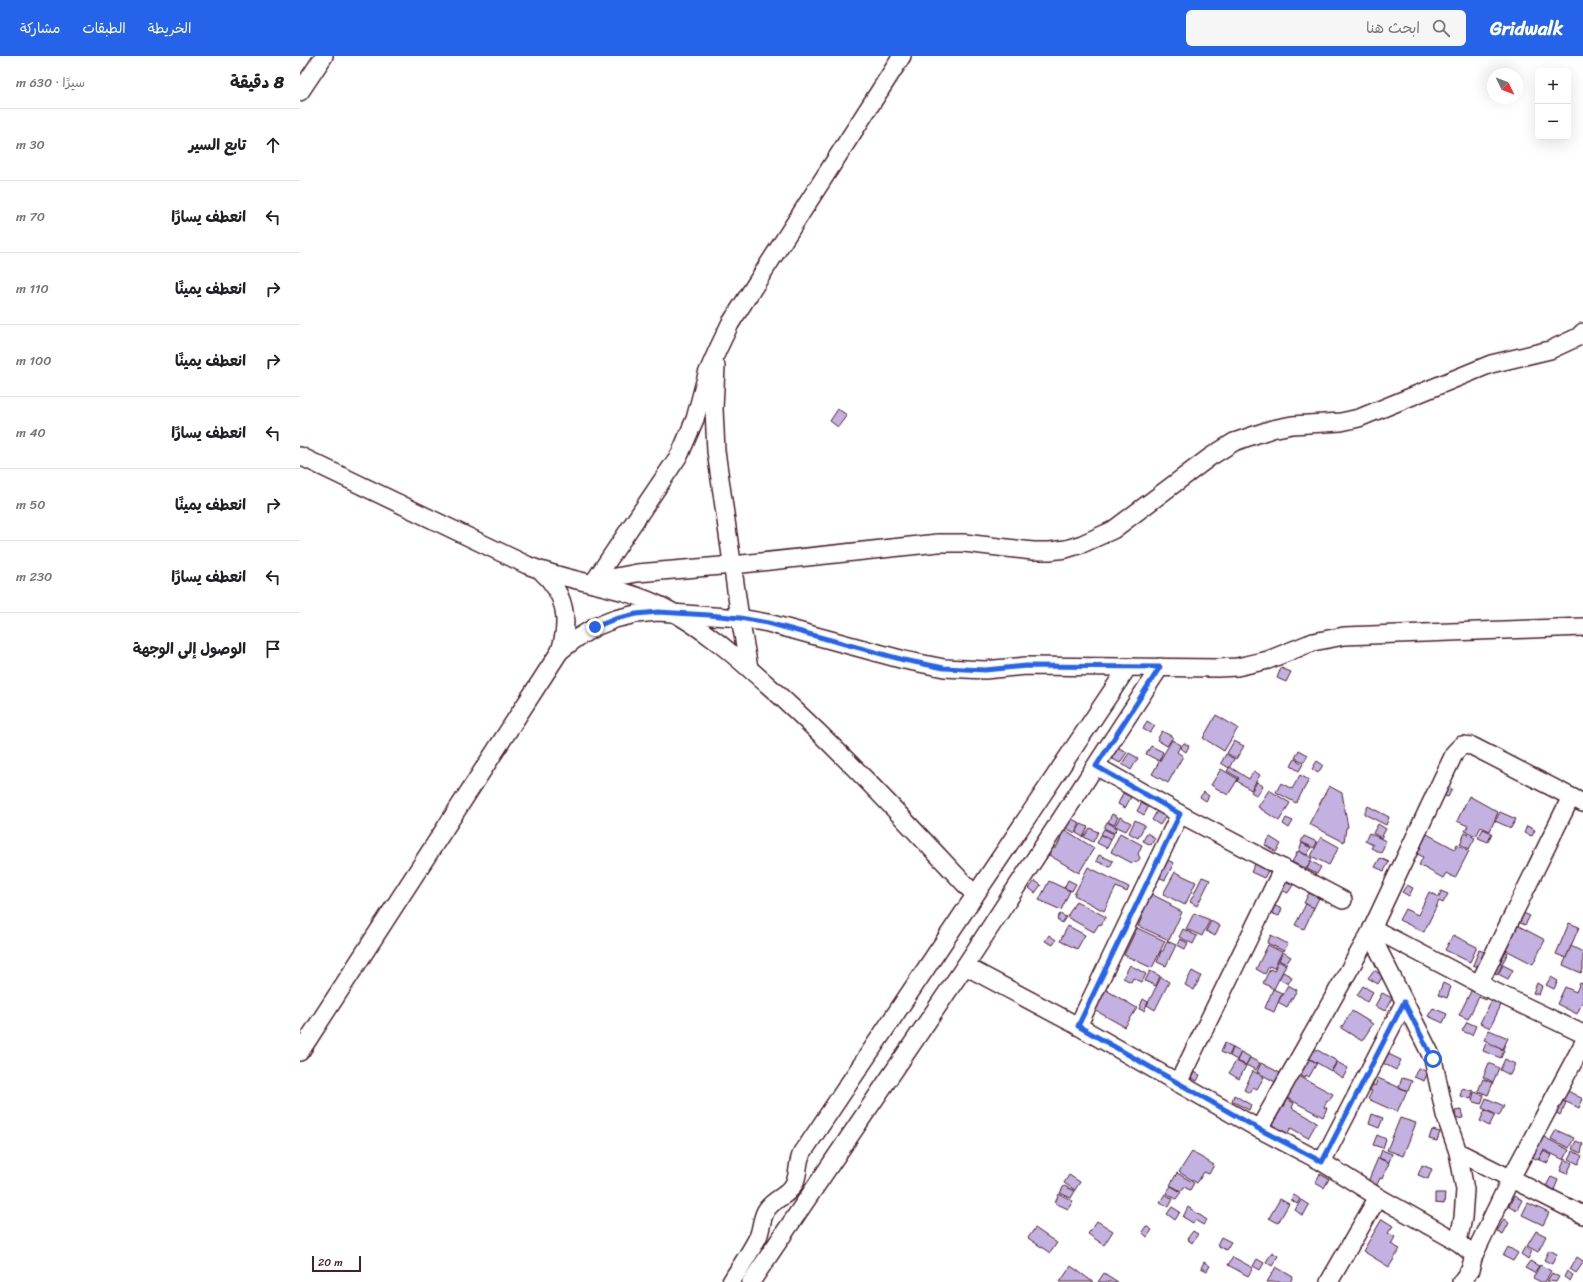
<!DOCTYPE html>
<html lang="ar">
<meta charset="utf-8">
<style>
:root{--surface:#fff;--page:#f6f6f6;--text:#202124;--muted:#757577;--line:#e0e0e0;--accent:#2563eb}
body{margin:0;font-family:Sriracha,"Playpen Sans Arabic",sans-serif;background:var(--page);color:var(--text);direction:rtl}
.controls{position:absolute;right:12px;top:12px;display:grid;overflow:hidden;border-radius:6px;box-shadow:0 4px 16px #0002}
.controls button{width:36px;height:36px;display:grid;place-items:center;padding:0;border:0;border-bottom:1px solid var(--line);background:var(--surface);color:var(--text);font:20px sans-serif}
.compass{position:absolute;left:1187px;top:12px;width:36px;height:36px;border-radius:50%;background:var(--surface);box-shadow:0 4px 16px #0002;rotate:133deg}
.scale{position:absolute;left:12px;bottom:10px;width:49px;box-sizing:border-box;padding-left:4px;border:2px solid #4a1f2b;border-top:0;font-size:11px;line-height:14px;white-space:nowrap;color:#4a1f2b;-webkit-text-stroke:3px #fff;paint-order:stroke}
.stop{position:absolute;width:12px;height:12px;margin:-9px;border:3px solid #2563eb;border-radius:50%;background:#fff}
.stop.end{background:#2563eb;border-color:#fff;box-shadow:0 1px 4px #0008}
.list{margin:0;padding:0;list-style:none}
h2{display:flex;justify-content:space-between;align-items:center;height:52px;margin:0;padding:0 16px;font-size:17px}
h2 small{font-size:13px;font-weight:400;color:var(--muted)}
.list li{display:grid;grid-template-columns:26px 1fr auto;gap:12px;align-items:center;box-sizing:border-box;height:72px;padding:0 16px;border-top:1px solid var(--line)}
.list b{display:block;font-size:15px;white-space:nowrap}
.list em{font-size:13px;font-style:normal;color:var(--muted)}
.icon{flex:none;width:22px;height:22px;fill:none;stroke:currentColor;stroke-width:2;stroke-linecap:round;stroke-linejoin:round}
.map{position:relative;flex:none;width:1283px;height:1226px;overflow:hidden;direction:ltr}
header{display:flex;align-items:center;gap:24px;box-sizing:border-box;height:56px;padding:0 20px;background:var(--accent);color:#fff}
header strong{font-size:19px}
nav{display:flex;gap:22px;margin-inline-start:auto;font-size:14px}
.search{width:280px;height:36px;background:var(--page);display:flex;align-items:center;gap:10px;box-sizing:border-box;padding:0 14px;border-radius:6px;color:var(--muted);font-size:15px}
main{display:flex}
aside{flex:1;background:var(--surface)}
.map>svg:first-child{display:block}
.building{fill:#c3b1e1;stroke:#4a1f2b}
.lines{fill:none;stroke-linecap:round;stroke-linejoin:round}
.street-casing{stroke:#4a1f2b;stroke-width:20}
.street{stroke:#fff;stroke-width:17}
.route{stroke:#2563eb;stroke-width:5}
</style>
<header>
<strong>Gridwalk</strong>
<div class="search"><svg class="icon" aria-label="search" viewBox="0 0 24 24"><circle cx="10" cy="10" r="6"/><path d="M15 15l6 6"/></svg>ابحث هنا</div>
<nav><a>الخريطة</a><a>الطبقات</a><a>مشاركة</a></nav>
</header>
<main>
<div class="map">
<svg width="1283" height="1226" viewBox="0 0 1283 1226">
<rect width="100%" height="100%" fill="#fff"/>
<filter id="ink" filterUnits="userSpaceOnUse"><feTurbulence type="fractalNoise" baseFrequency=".025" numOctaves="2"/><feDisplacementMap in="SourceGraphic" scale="8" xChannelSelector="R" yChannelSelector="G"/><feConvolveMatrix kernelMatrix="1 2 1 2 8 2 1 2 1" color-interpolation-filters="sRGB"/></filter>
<g filter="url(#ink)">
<g class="building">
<polygon points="538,353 547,359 538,371 530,365"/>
<polygon points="981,612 991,616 986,626 977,622"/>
<polygon points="916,659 938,672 924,695 903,682"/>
<polygon points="847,665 855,670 850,677 843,673"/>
<polygon points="862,675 873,681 867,690 857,684"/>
<polygon points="872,684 881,689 877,696 883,700 868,727 852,718"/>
<polygon points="934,685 944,690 936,703 927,697"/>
<polygon points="884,687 889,690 886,696 880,692"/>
<polygon points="815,690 827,696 820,707 809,701"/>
<polygon points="851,690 863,696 859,705 846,698"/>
<polygon points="999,694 1008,699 1004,706 995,702"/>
<polygon points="829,697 838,702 831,714 822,708"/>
<polygon points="926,698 934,703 929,712 921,707"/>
<polygon points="995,703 1003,708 999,715 991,710"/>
<polygon points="1017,705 1023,709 1018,717 1012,713"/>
<polygon points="930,711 949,723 954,715 960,719 951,734 937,725 939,722 927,715"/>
<polygon points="921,713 938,723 928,739 911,729"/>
<polygon points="1000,719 1009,724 996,747 976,736 981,727 992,733"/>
<polygon points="957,726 963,730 957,740 951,736"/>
<polygon points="1029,730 1042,737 1048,771 1046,772 1044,786 1009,768"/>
<polygon points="1146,730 1152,733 1148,741 1142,739"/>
<polygon points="969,734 990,747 979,765 958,751"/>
<polygon points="904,736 909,740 906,745 900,741"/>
<polygon points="823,737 831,741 825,752 818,748"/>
<polygon points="1169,740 1198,756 1190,775 1181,771 1176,780 1165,775 1168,770 1157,765"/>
<polygon points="842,746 849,750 844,759 837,755"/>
<polygon points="1068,750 1089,761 1086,769 1064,758"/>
<polygon points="857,755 866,760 860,769 852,764"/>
<polygon points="1200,756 1216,763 1211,772 1195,765"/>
<polygon points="812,758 818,761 814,769 808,766"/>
<polygon points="768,761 780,767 775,777 764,771"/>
<polygon points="820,761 831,767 826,775 815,770"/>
<polygon points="986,762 993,765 989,772 983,768"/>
<polygon points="835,764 845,769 838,782 829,777"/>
<polygon points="807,766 817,772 814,777 804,772"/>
<polygon points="781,768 788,771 783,781 776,777"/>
<polygon points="1078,768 1086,773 1081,782 1073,777"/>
<polygon points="1227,770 1235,774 1232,780 1224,777"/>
<polygon points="762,772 794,792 779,817 749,799 749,795 752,792 756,792 761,782 758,781"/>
<polygon points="790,772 798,776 793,786 784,781"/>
<polygon points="804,773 814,778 811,783 801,778"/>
<polygon points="1183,773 1192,777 1188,786 1178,782"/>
<polygon points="820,777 842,789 838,798 840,802 838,805 832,807 811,796"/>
<polygon points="847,777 855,782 851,789 843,785"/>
<polygon points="1069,777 1086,785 1081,797 1071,792 1073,789 1065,785"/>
<polygon points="1125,777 1155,793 1157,788 1169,795 1155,822 1146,817 1143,822 1119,809 1123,801 1114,796"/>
<polygon points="1165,777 1175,782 1169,793 1160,788"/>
<polygon points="801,779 811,784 807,792 797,787"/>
<polygon points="1004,780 1017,786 1014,792 1001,786"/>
<polygon points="970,781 981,788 976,796 965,789"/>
<polygon points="1021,781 1039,791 1029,809 1011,800"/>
<polygon points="1002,787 1011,792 1007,799 999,795"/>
<polygon points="998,795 1012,802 1006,813 992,806"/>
<polygon points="799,799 813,805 810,811 796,805"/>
<polygon points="1080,802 1089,806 1084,815 1075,811"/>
<polygon points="865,803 874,807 865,824 856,820"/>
<polygon points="1011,805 1021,811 1017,818 1007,813"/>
<polygon points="956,806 969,813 964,822 951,816"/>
<polygon points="788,811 829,831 827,836 816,831 804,855 774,839"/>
<polygon points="875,816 896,826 885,849 863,838"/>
<polygon points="902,821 910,824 897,850 890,846"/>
<polygon points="768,824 776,828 772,835 764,832"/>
<polygon points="735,825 741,829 735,837 729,832"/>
<polygon points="749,825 770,835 761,854 739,844"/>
<polygon points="986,826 993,829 988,837 981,834"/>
<polygon points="1107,829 1113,832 1109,840 1102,836"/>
<polygon points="1141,835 1148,838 1143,847 1139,845 1124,876 1099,864 1105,853 1118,859 1129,836 1139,841"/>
<polygon points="1009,837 1019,842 1014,852 1004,847"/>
<polygon points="851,838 871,848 870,850 882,856 869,884 838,870 843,859 837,857 842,848 846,850"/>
<polygon points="776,845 806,861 801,869 799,868 794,876 767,861"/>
<polygon points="1006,848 1014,852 1004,873 995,869"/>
<polygon points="975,850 982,853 979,860 971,857"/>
<polygon points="1221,856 1230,860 1225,869 1216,865"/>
<polygon points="894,857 910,864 902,880 886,873"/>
<polygon points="760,858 766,861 762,867 757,863"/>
<polygon points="911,865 920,870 915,880 906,875"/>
<polygon points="1269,867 1279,871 1266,902 1256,898"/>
<polygon points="1215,868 1245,884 1233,908 1202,892"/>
<polygon points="768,870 785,879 777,893 760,885"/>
<polygon points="837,872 865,885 852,912 824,899"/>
<polygon points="883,873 897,880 893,888 879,881"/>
<polygon points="749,879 756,884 753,889 745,885"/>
<polygon points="971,879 988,888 984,895 967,887"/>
<polygon points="1153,879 1177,891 1170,906 1145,894"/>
<polygon points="880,883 888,887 885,893 877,889"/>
<polygon points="867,885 876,889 866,910 857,906 861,895 863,895"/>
<polygon points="968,889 982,896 974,912 969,910 965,918 956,913"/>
<polygon points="1271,890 1283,896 1283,914 1281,917 1263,909"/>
<polygon points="1198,892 1208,897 1202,908 1193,903"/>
<polygon points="1179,894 1185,896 1178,911 1173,909"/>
<polygon points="983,896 991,901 986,908 979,904"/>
<polygon points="1193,904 1202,909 1197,919 1188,915"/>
<polygon points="978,905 986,909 974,933 963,927 970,913 974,915"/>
<polygon points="830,909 846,918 842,926 833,922 831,926 823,922"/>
<polygon points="1203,909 1213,914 1208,923 1198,918"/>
<polygon points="1074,914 1083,920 1078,928 1068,922"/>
<polygon points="850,915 860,920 856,930 845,925"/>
<polygon points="892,915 901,920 894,934 885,929"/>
<polygon points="983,916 992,921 988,928 979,923"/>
<polygon points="861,921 869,926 855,954 847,949"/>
<polygon points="1251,921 1258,925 1254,933 1246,929"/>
<polygon points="1143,927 1151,931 1147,942 1138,939"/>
<polygon points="1237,927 1242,930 1239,939 1233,937"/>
<polygon points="1280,927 1283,928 1283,945 1277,958 1257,948 1265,931 1276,936"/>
<polygon points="988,929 997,934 987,951 978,946"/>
<polygon points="1174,929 1190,936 1186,944 1179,941 1168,963 1159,959"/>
<polygon points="1063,930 1073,936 1067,946 1057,939"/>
<polygon points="801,931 837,952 825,971 789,951"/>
<polygon points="973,933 982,937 974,956 965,952"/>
<polygon points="1082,937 1092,942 1085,955 1075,950"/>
<polygon points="1195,938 1204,943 1190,972 1180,967"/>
<polygon points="843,943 848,946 844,955 839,953"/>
<polygon points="1133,952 1147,958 1143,967 1128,960"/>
<polygon points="1052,955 1073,968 1062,985 1041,972"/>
<polygon points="1167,966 1176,970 1172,979 1162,975"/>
<polygon points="1189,974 1208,982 1203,993 1184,984"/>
<polygon points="925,987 933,991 929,1000 921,996"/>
<polygon points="1186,987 1204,994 1201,1002 1183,995"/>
<polygon points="1012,991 1037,1005 1031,1015 1007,1001"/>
<polygon points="933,992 941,996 937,1004 930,1000"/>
<polygon points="1082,995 1101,1004 1096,1014 1077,1004"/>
<polygon points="941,996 950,1001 946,1009 937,1005"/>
<polygon points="950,1002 960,1007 956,1014 946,1009"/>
<polygon points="1009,1003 1017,1007 1009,1021 1006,1019 1005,1022 1000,1019"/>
<polygon points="1205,1003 1215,1008 1210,1019 1200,1014"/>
<polygon points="936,1005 946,1010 939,1023 929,1017"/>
<polygon points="1037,1006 1048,1012 1043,1022 1032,1015"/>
<polygon points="961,1007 982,1018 977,1027 957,1016"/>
<polygon points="1189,1007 1199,1012 1193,1026 1183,1021"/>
<polygon points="1118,1012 1128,1016 1124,1025 1114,1021"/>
<polygon points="953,1015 964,1021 957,1033 953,1031 950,1037 944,1034"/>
<polygon points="894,1016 900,1019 897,1025 891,1022"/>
<polygon points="999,1020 1033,1038 1029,1045 1027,1044 1024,1051 1027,1052 1023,1061 987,1042"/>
<polygon points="1078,1022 1107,1035 1097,1056 1068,1043 1072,1035 1069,1034 1072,1028 1075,1030"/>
<polygon points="1102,1022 1112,1025 1108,1035 1099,1031"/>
<polygon points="1183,1023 1193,1027 1188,1039 1178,1035"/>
<polygon points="1267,1029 1271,1030 1268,1035 1283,1043 1279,1052 1260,1043"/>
<polygon points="1162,1032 1173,1035 1171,1043 1160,1040"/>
<polygon points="1174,1036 1184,1039 1181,1048 1172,1045"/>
<polygon points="934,1039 951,1049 949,1054 932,1045"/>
<polygon points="1186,1042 1204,1050 1199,1060 1182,1052"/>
<polygon points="987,1043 994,1047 992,1052 1017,1066 1008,1082 991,1072 987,1078 972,1069"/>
<polygon points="1259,1043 1266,1047 1260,1059 1253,1055"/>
<polygon points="1161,1054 1163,1062 1156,1063 1155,1055"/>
<polygon points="1185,1054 1195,1059 1189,1070 1180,1065"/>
<polygon points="1072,1058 1083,1062 1079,1072 1069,1068"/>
<polygon points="1100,1062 1116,1067 1103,1100 1087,1094"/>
<polygon points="1132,1074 1140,1076 1137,1085 1129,1083"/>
<polygon points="1256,1074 1274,1082 1269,1092 1251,1083"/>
<polygon points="1077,1079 1086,1083 1083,1092 1073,1089"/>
<polygon points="1240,1079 1269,1094 1264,1104 1244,1094 1238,1104 1230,1100"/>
<polygon points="1276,1085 1283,1088 1281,1097 1272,1093"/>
<polygon points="1082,1094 1092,1098 1089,1106 1079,1102"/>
<polygon points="1243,1095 1252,1099 1248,1107 1239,1104"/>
<polygon points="1273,1095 1282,1100 1278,1108 1269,1103"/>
<polygon points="892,1096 914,1109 909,1118 904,1116 897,1127 879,1116"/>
<polygon points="1078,1102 1089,1107 1082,1123 1080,1122 1076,1131 1067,1128"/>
<polygon points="1265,1103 1272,1107 1267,1118 1260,1115"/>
<polygon points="1122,1109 1132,1113 1128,1123 1118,1119"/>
<polygon points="877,1117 894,1127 890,1134 884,1131 881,1135 870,1129"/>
<polygon points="1020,1118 1029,1123 1024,1132 1015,1127"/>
<polygon points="769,1119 780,1126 775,1134 764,1127"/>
<polygon points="1251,1121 1258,1124 1254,1134 1246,1130"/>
<polygon points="764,1130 775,1135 771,1142 760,1137"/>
<polygon points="871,1130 881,1136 876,1143 866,1137"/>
<polygon points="1135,1137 1145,1137 1144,1148 1135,1147"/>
<polygon points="759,1138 773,1145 768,1153 755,1147"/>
<polygon points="865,1138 873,1143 869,1151 860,1146"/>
<polygon points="994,1139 1000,1143 997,1148 990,1143"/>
<polygon points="1214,1140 1222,1144 1217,1154 1209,1150"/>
<polygon points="980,1143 989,1148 978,1167 969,1162"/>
<polygon points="1001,1144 1009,1149 1003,1160 995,1154"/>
<polygon points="1228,1147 1249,1157 1243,1169 1222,1159"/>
<polygon points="872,1151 880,1156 875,1164 867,1158"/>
<polygon points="888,1151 907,1164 903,1169 895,1164 893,1167 883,1161"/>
<polygon points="1082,1163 1093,1170 1088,1177 1095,1181 1091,1188 1100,1193 1089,1211 1063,1195"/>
<polygon points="1204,1163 1209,1167 1203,1178 1197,1175"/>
<polygon points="797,1165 813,1175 804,1189 788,1178"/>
<polygon points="846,1170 852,1174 847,1181 842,1176"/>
<polygon points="735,1172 757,1187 750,1197 728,1182"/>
<polygon points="893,1175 898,1178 892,1187 887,1183"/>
<polygon points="1236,1175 1246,1180 1238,1196 1227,1190"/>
<polygon points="921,1181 931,1186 926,1194 917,1189"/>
<polygon points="1208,1191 1218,1197 1213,1205 1203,1200"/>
<polygon points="1225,1191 1232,1195 1228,1203 1221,1198"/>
<polygon points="1249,1194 1257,1198 1252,1208 1244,1204"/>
<polygon points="972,1196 978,1200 972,1210 966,1206"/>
<polygon points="933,1201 953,1212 948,1220 928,1209"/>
<polygon points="1277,1201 1283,1205 1283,1207 1276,1217 1270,1213"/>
<polygon points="957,1203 964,1207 960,1214 953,1210"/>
<polygon points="1230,1205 1239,1210 1234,1217 1225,1212"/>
<polygon points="904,1206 910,1210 907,1215 901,1212"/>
<polygon points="1240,1209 1251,1215 1245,1226 1241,1226 1233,1222"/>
<polygon points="771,1210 793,1226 760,1226"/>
<polygon points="976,1211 993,1221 990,1226 967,1226"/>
<polygon points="1267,1215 1273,1219 1270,1225 1264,1221"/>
<polygon points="804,1217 818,1226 798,1226"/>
<polygon points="1252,1217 1259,1221 1256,1226 1247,1225"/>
</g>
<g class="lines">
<defs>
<g id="street">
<polyline points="0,36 24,0"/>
<polyline points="416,310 414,353 416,395 440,562 449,612"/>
<path d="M0,400L227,509C271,527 320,529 363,551C407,573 444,608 480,640C549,703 612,772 675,839"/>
<polyline points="293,527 380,398 395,363 407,318 418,293 430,268 602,0"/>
<polyline points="298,528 311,522 337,517 433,509 638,487 664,487 733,495 750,495 766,493 782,488 813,474 910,401 934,386 972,373 992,369 1041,366 1059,362 1191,308 1250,294 1278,281 1283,276"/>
<polyline points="260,595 277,582 295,571 315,563 336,558 358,556 440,562 468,567 604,604 644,612 685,614 726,610 918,612 937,611 968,604 1013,586 1044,580 1283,571"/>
<polyline points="796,710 880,758 1043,844"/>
<polyline points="1072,872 1179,928 1283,978"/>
<polyline points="1070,877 1133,1003 1145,1059 1158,1096 1165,1134 1163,1162 1158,1186"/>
<polyline points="665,910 778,970 959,1073 1022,1106 1078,1141 1158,1186 1174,1199"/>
<polyline points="1179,928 1271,741"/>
<polyline points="778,970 880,758"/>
<path d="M0,996L260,595C270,564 266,538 241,515"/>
<polyline points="878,1027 983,812"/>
<polyline points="959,1073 1070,877 1155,696 1162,689 1172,690 1283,747"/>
<polyline points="1158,1096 1283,1159"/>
<polyline points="1022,1106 1104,947"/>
<path d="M431,1226C440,1211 450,1197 458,1181C462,1172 461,1161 467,1153C475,1142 488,1140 494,1128C499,1119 497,1108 501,1099L828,611"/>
<polyline points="451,1226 665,910 860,611"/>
<polyline points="1029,1226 1078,1141"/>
<polyline points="1161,1226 1170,1214 1174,1199 1211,1122 1283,988"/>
</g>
</defs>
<use href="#street" class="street-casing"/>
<use href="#street" class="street"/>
</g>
</g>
<g class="lines" filter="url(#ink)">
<polyline class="route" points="295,571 315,563 336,558 358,556 409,559 440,562 468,567 604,604 644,612 685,614 726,610 860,611 796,710 880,758 778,970 959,1073 1022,1106 1104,946 1133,1003"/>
</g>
</svg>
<div class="controls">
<button>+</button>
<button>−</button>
</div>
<svg class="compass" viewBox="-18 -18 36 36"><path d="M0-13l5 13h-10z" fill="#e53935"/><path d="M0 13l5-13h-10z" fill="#757577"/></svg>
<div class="scale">20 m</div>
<div class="stop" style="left:1133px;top:1003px"></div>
<div class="stop end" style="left:295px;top:571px"></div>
</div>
<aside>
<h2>8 دقيقة<small>سيرًا · 630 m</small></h2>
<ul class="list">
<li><svg class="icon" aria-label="ahead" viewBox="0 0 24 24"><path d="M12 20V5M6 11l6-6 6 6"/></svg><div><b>تابع السير</b></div><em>30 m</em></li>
<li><svg class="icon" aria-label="left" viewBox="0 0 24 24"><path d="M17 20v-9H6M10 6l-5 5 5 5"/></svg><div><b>انعطف يسارًا</b></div><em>70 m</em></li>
<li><svg class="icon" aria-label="right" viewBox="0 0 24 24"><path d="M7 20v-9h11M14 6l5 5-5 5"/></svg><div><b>انعطف يمينًا</b></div><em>110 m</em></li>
<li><svg class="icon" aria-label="right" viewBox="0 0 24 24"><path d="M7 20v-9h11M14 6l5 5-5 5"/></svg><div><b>انعطف يمينًا</b></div><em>100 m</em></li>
<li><svg class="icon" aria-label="left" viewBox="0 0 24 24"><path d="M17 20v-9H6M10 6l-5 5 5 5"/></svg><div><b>انعطف يسارًا</b></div><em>40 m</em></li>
<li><svg class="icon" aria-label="right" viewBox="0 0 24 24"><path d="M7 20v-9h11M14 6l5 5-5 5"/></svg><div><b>انعطف يمينًا</b></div><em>50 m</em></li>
<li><svg class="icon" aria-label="left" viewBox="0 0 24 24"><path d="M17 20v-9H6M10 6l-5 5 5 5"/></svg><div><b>انعطف يسارًا</b></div><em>230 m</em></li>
<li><svg class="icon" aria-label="arrive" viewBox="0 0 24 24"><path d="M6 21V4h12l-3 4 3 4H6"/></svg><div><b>الوصول إلى الوجهة</b></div></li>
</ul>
</aside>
</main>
